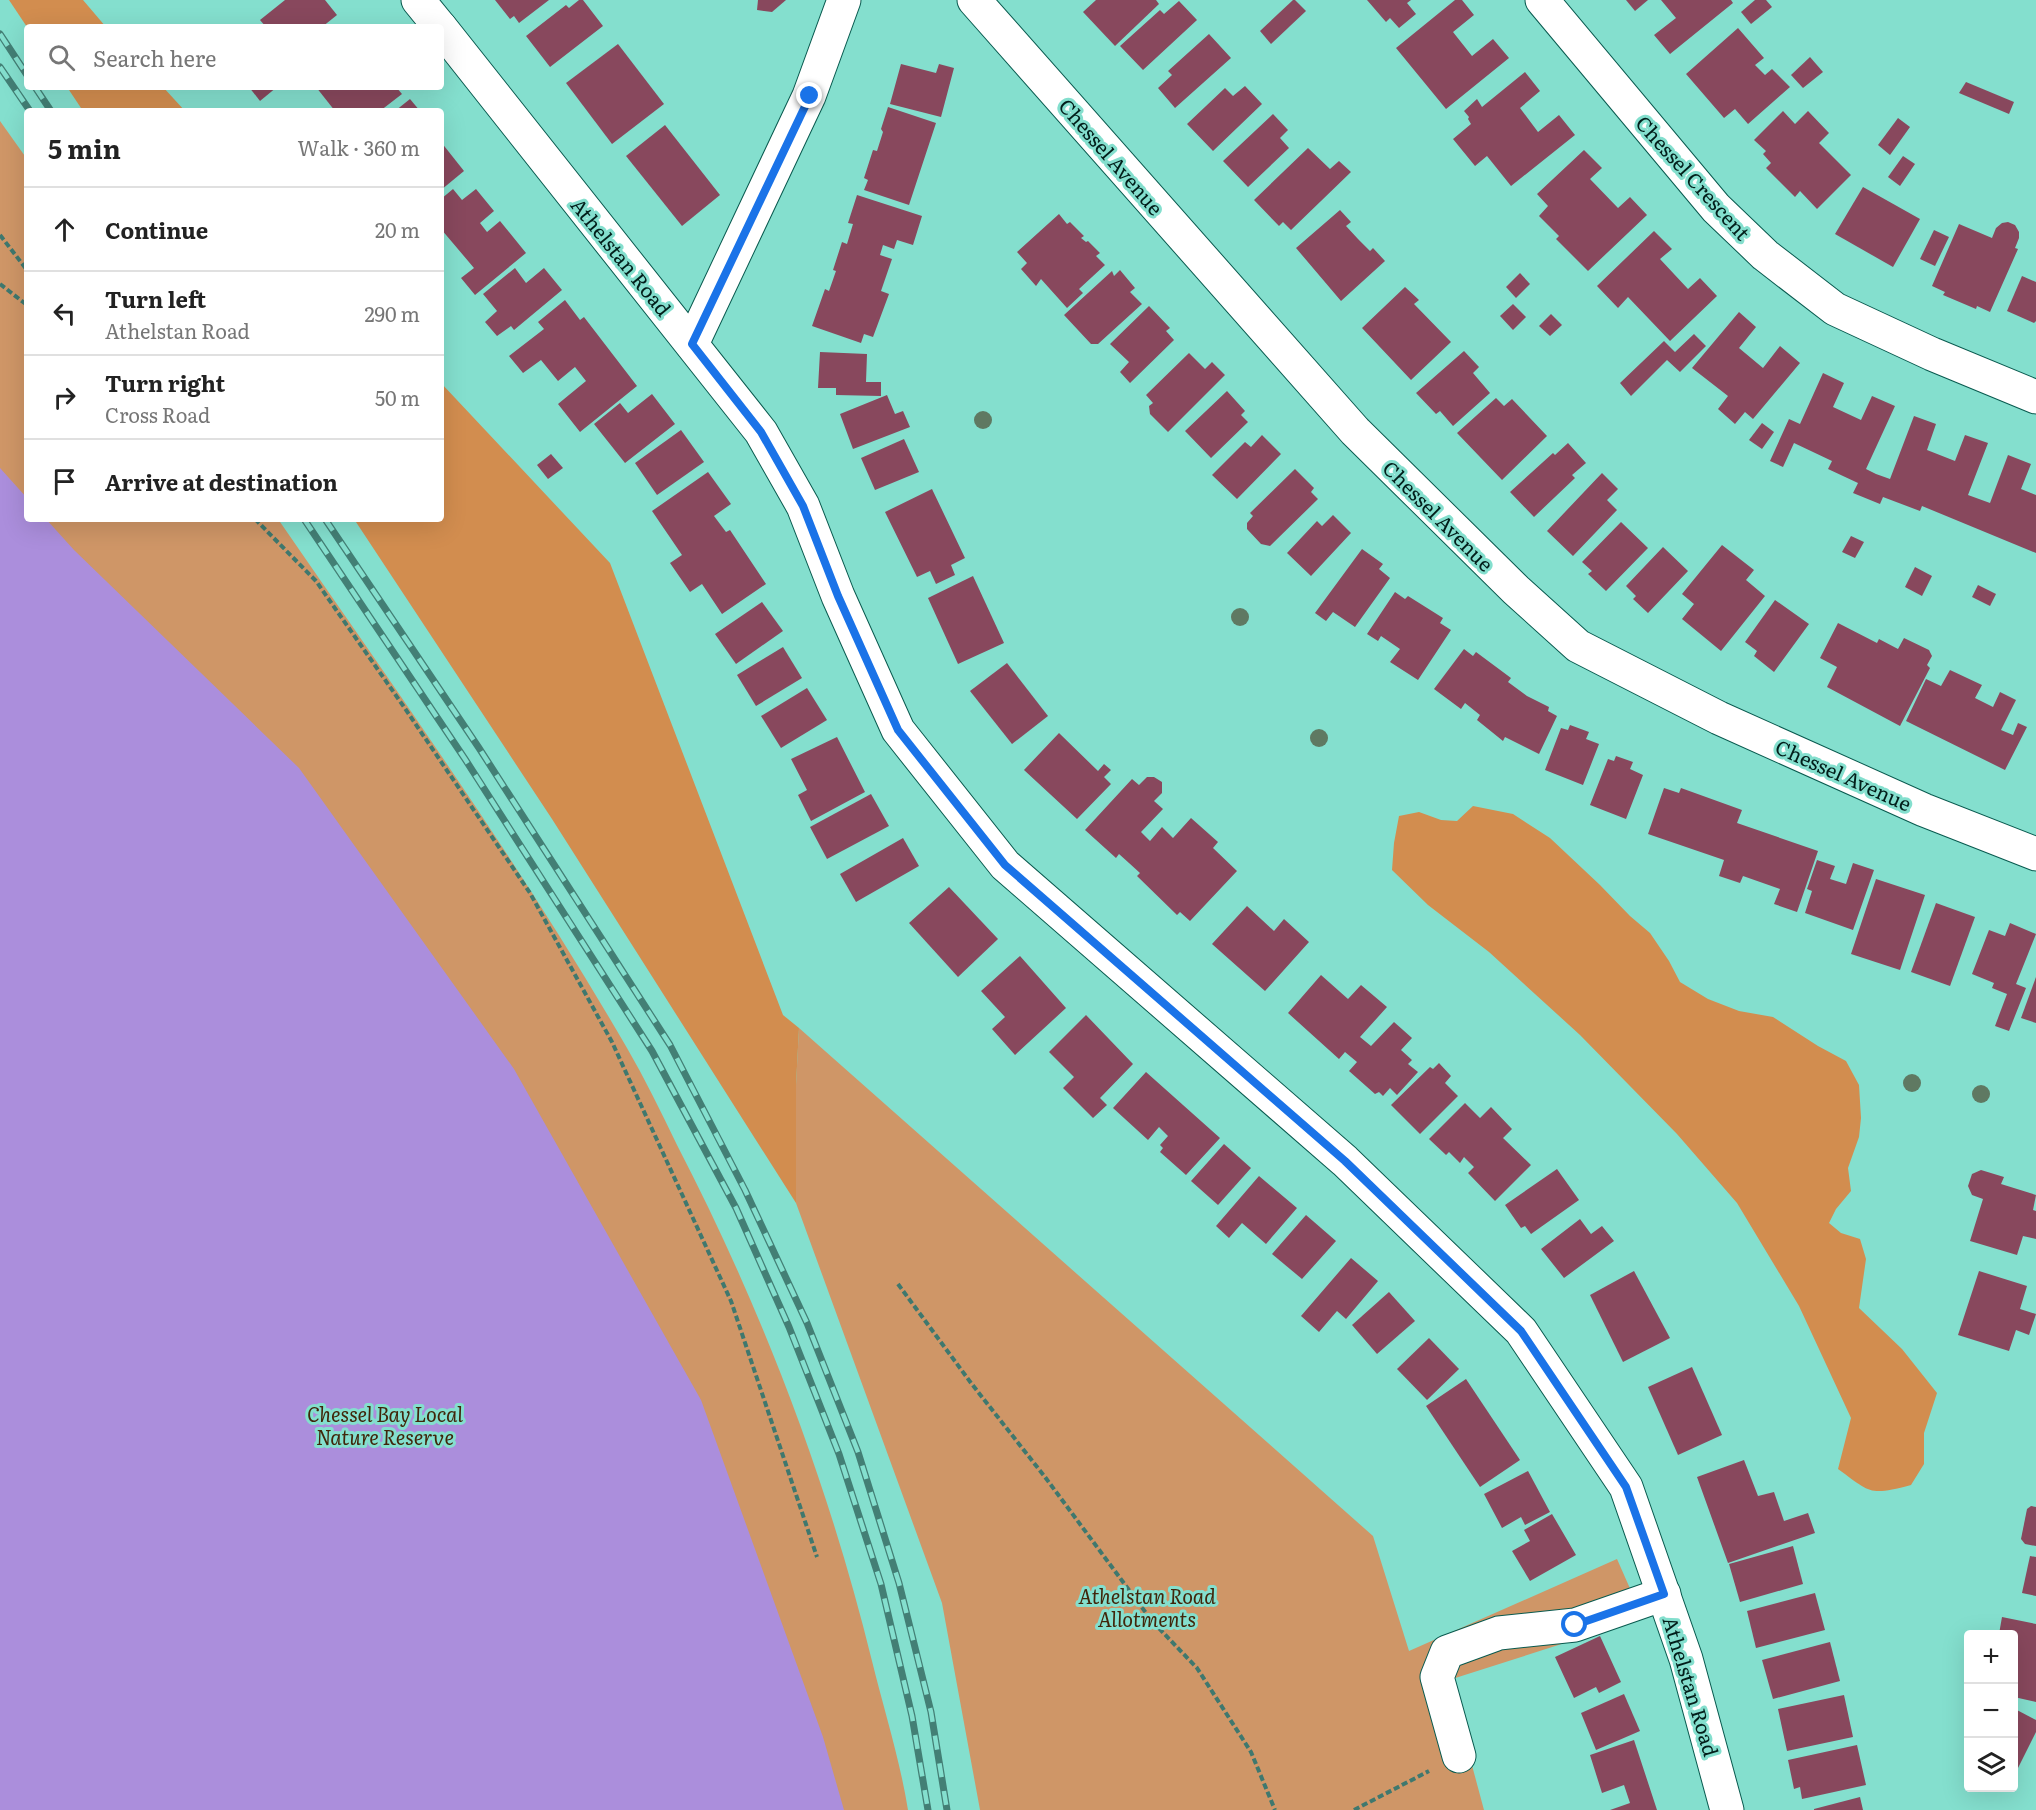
<!DOCTYPE html>
<meta charset="utf-8">
<style>
:root{--surface:#fff;--page:#f6f6f6;--text:#222;--muted:#767676;--line:#e0e0e0}
body{margin:0;font-family:Literata,serif;background:var(--page);color:var(--text)}
.controls{position:absolute;right:18px;bottom:18px;display:grid;overflow:hidden;border-radius:6px;box-shadow:0 6px 24px #0002}
.controls button{width:54px;height:54px;display:grid;place-items:center;padding:0;border:0;border-bottom:2px solid var(--line);background:var(--surface);color:var(--text);font:30px sans-serif}
.stop{position:absolute;width:18px;height:18px;margin:-14px;border:4px solid #1a73e8;border-radius:50%;background:#fff}
.stop.end{background:#1a73e8;border-color:#fff;box-shadow:0 2px 6px #0008}
.list{margin:0;padding:0;list-style:none}
h2{display:flex;justify-content:space-between;align-items:center;height:78px;margin:0;padding:0 24px;font-size:26px}
h2 small{font-size:20px;font-weight:400;color:var(--muted)}
.list li{display:grid;grid-template-columns:39px 1fr auto;gap:18px;align-items:center;box-sizing:border-box;height:84px;padding:0 24px;border-top:2px solid var(--line)}
.list b{display:block;font-size:22px;white-space:nowrap}
.list p{margin:0;font-size:20px;white-space:nowrap;color:var(--muted)}
.list em{font-size:20px;font-style:normal;color:var(--muted)}
.icon{flex:none;width:33px;height:33px;fill:none;stroke:currentColor;stroke-width:2;stroke-linecap:round;stroke-linejoin:round}
.map{position:relative;flex:none;width:2036px;height:1810px;overflow:hidden}
.search{position:absolute;background:var(--surface);box-shadow:0 6px 24px #0002;left:24px;top:24px;width:420px;height:66px;display:flex;align-items:center;gap:15px;box-sizing:border-box;padding:0 21px;border-radius:6px;color:var(--muted);font-size:22px}
.panel{position:absolute;background:var(--surface);box-shadow:0 6px 24px #0002;left:24px;top:108px;width:420px;height:414px;border-radius:6px}
.map>svg:first-child{display:block}
.green{fill:#cf9667}
.forest{fill:#d28d4f}
.water{fill:#ab8edc}
.building{fill:#88485d}
.lines{fill:none;stroke-linecap:round;stroke-linejoin:round}
.minor-casing{stroke:#095a4f;stroke-width:35}
.path{stroke:#3f786e;stroke-width:4;stroke-dasharray:6 3;stroke-linecap:butt}
.minor{stroke:#fff;stroke-width:33}
.rail-casing{stroke:#437f75;stroke-width:7}
.rail{stroke:#84dfce;stroke-width:4.5;stroke-dasharray:14;stroke-linecap:butt}
.tree{fill:#5f7962}
.route{stroke:#1a73e8;stroke-width:8}
.labels{text-anchor:middle;dominant-baseline:central;stroke-width:6;stroke-linejoin:round;paint-order:stroke}
.street-label{font-size:20px;fill:#021e1a;stroke:#84dfce}
.park-label{font-size:20px;font-style:italic;fill:#41250a;stroke:#84dfce}
</style>
<div class="map">
<svg width="2036" height="1810" viewBox="0 0 2036 1810">
<rect width="100%" height="100%" fill="#84dfce"/>
<g class="green">
<path d="M0,121L27,159V519H278C398,693 521,865 627,1048C645,1079 661,1112 677,1145C762,1309 828,1482 872,1661C884,1710 900,1760 908,1810H0Z"/>
<polygon points="799,1028 1373,1536 1409,1651 1617,1559 1643,1618 1449,1680 1484,1810 980,1810 942,1603 796,1203 796,1085"/>
</g>
<g class="forest">
<polygon points="9,0 83,0 106,27 27,27"/>
<polygon points="67,87 163,87 185,111 83,111"/>
<polygon points="441,383 610,563 783,1015 799,1028 796,1085 796,1203 552,819 354,519 441,519"/>
<path d="M1473,806L1513,814L1550,838L1600,885L1630,916L1650,933L1669,961L1680,982L1708,999L1739,1011L1773,1017L1818,1046L1846,1061L1859,1085L1861,1118L1859,1137L1848,1168L1851,1191L1836,1209L1829,1223L1841,1233L1860,1239L1866,1259L1859,1308L1902,1349L1937,1393L1924,1433V1464L1911,1485C1869,1496 1871,1493 1838,1469L1851,1418L1799,1306L1737,1203L1677,1134L1580,1035L1489,952L1428,905L1392,870L1394,843L1399,816L1419,812L1441,820L1457,821Z"/>
</g>
<polygon class="water" points="0,468 27,498 27,519 46,519 74,550 299,768 514,1069 701,1400 823,1737 844,1810 0,1810"/>
<g class="building">
<polygon points="285,0 325,0 337,15 322,27 266,27 260,20"/>
<polygon points="495,0 549,0 519,23 514,16 510,19"/>
<polygon points="579,0 583,0 603,26 550,67 526,36 566,5 569,8"/>
<polygon points="758,0 786,0 772,12 757,10"/>
<polygon points="1096,0 1156,0 1159,4 1115,46 1083,12"/>
<polygon points="1293,0 1295,0 1306,11 1271,44 1260,31"/>
<polygon points="1367,0 1411,0 1407,3 1416,14 1399,28 1390,18 1386,22"/>
<polygon points="1455,0 1462,0 1474,15 1453,32 1472,56 1493,39 1509,58 1446,109 1396,48"/>
<polygon points="1626,0 1648,0 1635,11"/>
<polygon points="1661,0 1731,0 1733,3 1670,54 1654,35 1676,18"/>
<polygon points="1755,0 1766,0 1772,7 1751,24 1741,12"/>
<polygon points="1179,1 1197,20 1143,70 1120,46 1160,10 1164,14"/>
<polygon points="1738,28 1764,58 1755,65 1765,75 1772,69 1790,87 1748,124 1735,109 1724,118 1686,74"/>
<polygon points="1209,34 1231,58 1175,108 1158,88 1172,75 1168,71"/>
<polygon points="618,44 664,104 612,144 566,83"/>
<polygon points="1810,57 1823,72 1803,88 1791,75"/>
<polygon points="901,64 936,73 939,64 954,68 941,117 890,104"/>
<polygon points="1525,72 1540,91 1520,108 1538,132 1559,115 1575,135 1511,186 1487,156 1475,166 1453,139 1471,124 1468,119 1469,117 1464,111 1477,99 1482,107"/>
<polygon points="1966,82 2014,102 2009,114 1959,93"/>
<polygon points="1245,86 1262,104 1213,151 1187,124 1225,88 1233,96"/>
<polygon points="249,87 277,87 260,101"/>
<polygon points="316,87 396,87 402,94 380,111 335,111"/>
<polygon points="410,99 420,111 395,111"/>
<polygon points="888,107 936,123 909,205 864,190 868,180 864,178 873,150 877,151 883,132 881,129"/>
<polygon points="1783,111 1795,124 1808,111 1829,133 1819,143 1851,175 1817,209 1800,191 1795,197 1766,168 1771,163 1763,154 1766,151 1754,140"/>
<polygon points="1273,114 1288,130 1280,138 1289,148 1248,187 1223,161"/>
<polygon points="1898,118 1910,127 1890,155 1878,145"/>
<polygon points="665,125 720,195 682,226 626,156"/>
<polygon points="441,142 464,171 441,190"/>
<polygon points="1308,148 1330,169 1339,161 1351,172 1291,230 1283,222 1279,226 1254,200"/>
<polygon points="1584,150 1602,168 1590,179 1618,208 1630,197 1647,215 1588,271 1556,239 1559,236 1539,216 1548,206 1537,194"/>
<polygon points="1903,156 1915,164 1900,186 1888,177"/>
<polygon points="1863,187 1920,219 1893,267 1835,234"/>
<polygon points="453,189 462,200 476,189 494,211 480,223 487,232 500,221 526,253 475,295 461,278 474,268 441,229 441,199"/>
<polygon points="857,195 922,216 913,245 897,240 894,249 883,245 880,255 892,259 881,291 889,294 873,337 864,334 861,343 812,326 825,289 829,291 836,271 833,270 842,242 847,244 853,224 848,223"/>
<polygon points="1340,210 1351,222 1346,226 1358,239 1370,251 1373,248 1385,261 1341,301 1296,248"/>
<polygon points="1059,214 1067,224 1070,222 1084,236 1081,238 1086,242 1088,241 1100,253 1096,256 1105,265 1079,289 1083,293 1067,308 1041,279 1036,286 1021,269 1027,263 1017,252"/>
<polygon points="2008,222 2015,225 2019,232 2019,238 2015,248 2018,249 1990,312 1977,306 1976,309 1943,295 1945,292 1932,286 1959,224 1992,238 1996,228 2002,223"/>
<polygon points="1934,230 1949,237 1935,266 1920,259"/>
<polygon points="1654,231 1672,249 1660,259 1688,289 1700,278 1717,296 1670,341 1628,297 1618,308 1597,286"/>
<polygon points="515,268 526,283 544,268 562,290 514,330 511,326 497,336 485,322 497,311 483,294"/>
<polygon points="1120,270 1135,288 1130,292 1142,304 1098,344 1091,344 1064,315 1112,271 1114,276"/>
<polygon points="1520,273 1530,284 1516,298 1506,287"/>
<polygon points="2022,276 2036,282 2036,321 2034,323 2007,311"/>
<polygon points="1405,287 1419,300 1414,304 1451,342 1411,380 1362,328"/>
<polygon points="565,300 580,320 584,317 637,386 580,432 558,404 586,381 575,367 558,381 541,360 523,373 509,356 544,329 538,322"/>
<polygon points="1513,304 1526,317 1513,330 1500,316"/>
<polygon points="1149,306 1170,328 1166,331 1174,340 1130,383 1120,372 1129,362 1110,344"/>
<polygon points="1739,312 1756,327 1739,348 1763,368 1780,346 1800,363 1753,419 1745,412 1735,424 1718,409 1728,396 1692,368"/>
<polygon points="1551,314 1562,325 1550,336 1539,326"/>
<polygon points="1694,334 1706,346 1680,372 1667,360 1631,396 1620,383 1664,341 1675,352"/>
<polygon points="1464,351 1479,367 1473,373 1490,393 1453,426 1440,411 1436,414 1416,393"/>
<polygon points="820,352 867,354 866,382 881,382 881,396 836,395 836,388 818,388"/>
<polygon points="1189,353 1205,369 1212,362 1225,375 1168,432 1150,414 1149,406 1153,403 1146,395"/>
<polygon points="1823,373 1844,383 1833,407 1861,420 1872,396 1895,406 1866,469 1876,474 1890,479 1914,416 1936,424 1927,450 1955,461 1965,435 1988,443 1968,495 1990,503 2008,455 2031,464 2021,489 2036,495 2036,553 1922,506 1920,511 1883,497 1880,504 1853,493 1858,483 1828,469 1832,461 1794,443 1783,467 1770,461 1789,419 1800,424"/>
<polygon points="1227,391 1245,411 1241,415 1248,422 1211,458 1185,431"/>
<polygon points="652,394 675,424 625,463 594,424 620,403 628,413"/>
<polygon points="887,395 895,414 903,411 910,427 853,449 840,414"/>
<polygon points="1496,398 1504,406 1512,399 1547,436 1502,480 1457,433"/>
<polygon points="1762,423 1774,432 1762,449 1749,440"/>
<polygon points="681,430 704,462 657,495 635,463"/>
<polygon points="1262,435 1281,454 1237,499 1212,475 1245,442 1251,447"/>
<polygon points="904,439 919,472 875,490 861,458"/>
<polygon points="1568,443 1586,463 1572,475 1575,478 1534,517 1510,492 1553,453 1555,455"/>
<polygon points="551,454 563,468 548,479 537,465"/>
<polygon points="1295,469 1314,488 1311,492 1318,499 1270,546 1261,544 1247,529 1247,523 1253,516 1250,513"/>
<polygon points="708,472 731,504 714,516 726,532 730,530 766,584 722,614 702,584 690,592 670,563 682,555 652,511"/>
<polygon points="1602,473 1618,489 1607,500 1617,510 1573,556 1547,531"/>
<polygon points="932,489 965,558 951,565 955,575 936,584 930,571 917,577 885,512"/>
<polygon points="1333,515 1351,533 1311,576 1287,553 1317,521 1322,526"/>
<polygon points="1621,522 1648,548 1606,591 1588,574 1592,571 1582,562"/>
<polygon points="1851,536 1864,542 1855,558 1842,552"/>
<polygon points="1722,545 1754,570 1746,580 1765,596 1721,651 1682,619 1694,604 1682,594"/>
<polygon points="1663,547 1688,571 1648,613 1633,599 1636,596 1626,586"/>
<polygon points="1362,549 1383,564 1379,569 1390,578 1355,627 1333,612 1326,621 1315,613"/>
<polygon points="1915,567 1932,576 1922,596 1905,587"/>
<polygon points="973,576 1004,643 958,664 928,598"/>
<polygon points="1978,585 1996,594 1990,606 1972,597"/>
<polygon points="1395,592 1405,599 1408,596 1443,618 1440,623 1451,630 1418,680 1390,662 1400,649 1381,636 1378,641 1367,634"/>
<polygon points="1775,600 1809,624 1774,672 1754,656 1757,651 1745,642"/>
<polygon points="762,602 783,631 736,664 715,634"/>
<polygon points="1838,623 1877,643 1879,639 1898,649 1904,638 1929,650 1932,656 1927,665 1930,668 1900,726 1827,687 1837,667 1820,658"/>
<polygon points="783,647 802,678 756,706 737,675"/>
<polygon points="1464,649 1473,656 1476,652 1511,678 1508,682 1527,696 1549,707 1548,711 1557,716 1539,754 1505,737 1503,741 1477,720 1480,715 1465,703 1461,709 1434,689"/>
<polygon points="1007,663 1048,716 1012,744 970,691"/>
<polygon points="1950,670 1982,685 1975,698 1993,707 2000,692 2016,700 2001,730 2013,735 2018,723 2027,727 2005,770 1906,721 1926,679 1941,686"/>
<polygon points="807,688 827,720 781,748 761,716"/>
<polygon points="1570,725 1589,732 1586,739 1599,744 1583,785 1545,770 1561,728 1568,730"/>
<polygon points="1059,733 1098,771 1104,764 1111,770 1104,777 1111,784 1077,819 1024,770"/>
<polygon points="837,737 865,792 811,821 798,795 807,790 791,759"/>
<polygon points="1616,756 1633,762 1630,769 1643,775 1626,819 1590,805 1608,759 1614,761"/>
<polygon points="1147,777 1154,777 1162,782 1162,793 1154,801 1163,809 1141,832 1150,841 1162,827 1173,838 1191,818 1218,842 1213,848 1237,871 1190,921 1180,912 1177,915 1137,876 1140,873 1129,863 1119,854 1116,858 1085,830 1132,779 1139,785"/>
<polygon points="1664,788 1679,793 1681,788 1742,810 1737,823 1818,851 1797,912 1774,904 1780,889 1743,876 1740,883 1719,876 1724,860 1648,834"/>
<polygon points="871,794 889,826 827,859 810,827"/>
<polygon points="903,838 919,866 856,902 840,874"/>
<polygon points="1817,860 1835,866 1830,879 1846,884 1853,863 1874,870 1853,930 1805,913 1812,891 1807,889"/>
<polygon points="1876,879 1925,895 1900,970 1851,954"/>
<polygon points="949,887 998,939 958,977 909,923"/>
<polygon points="1936,903 1975,917 1950,986 1911,972"/>
<polygon points="1247,906 1274,931 1284,919 1309,942 1265,991 1212,944"/>
<polygon points="2010,923 2036,934 2016,984 2026,988 2009,1031 1995,1026 2007,994 1992,988 1994,983 1972,974 1989,930 2005,936"/>
<polygon points="1020,956 1066,1008 1015,1055 992,1029 1005,1017 981,991"/>
<polygon points="1321,975 1348,999 1361,985 1387,1007 1360,1037 1371,1046 1394,1022 1412,1038 1401,1050 1412,1060 1408,1064 1418,1072 1397,1095 1390,1088 1383,1096 1379,1092 1375,1094 1349,1071 1357,1062 1345,1052 1339,1059 1288,1013"/>
<polygon points="2036,977 2036,1023 2021,1018"/>
<polygon points="1086,1015 1133,1064 1100,1098 1107,1105 1093,1118 1063,1088 1074,1077 1049,1052"/>
<polygon points="1439,1063 1451,1076 1445,1083 1458,1096 1420,1134 1391,1105 1430,1067 1433,1069"/>
<polygon points="1146,1072 1220,1138 1186,1175 1160,1152 1163,1148 1160,1145 1168,1136 1159,1127 1148,1140 1113,1108"/>
<polygon points="1465,1103 1480,1118 1491,1107 1512,1129 1503,1138 1531,1165 1495,1201 1468,1173 1474,1167 1464,1157 1460,1163 1449,1152 1446,1155 1429,1139"/>
<polygon points="1224,1144 1251,1168 1218,1205 1191,1181"/>
<polygon points="1557,1169 1579,1200 1531,1234 1525,1226 1521,1228 1505,1205"/>
<polygon points="1981,1170 2004,1177 2001,1184 2036,1195 2033,1210 2036,1211 2036,1239 2023,1236 2017,1255 1970,1241 1983,1199 1972,1195 1968,1186 1972,1174"/>
<polygon points="1259,1176 1297,1208 1266,1244 1242,1223 1229,1238 1216,1226"/>
<polygon points="1306,1215 1336,1241 1302,1279 1272,1254"/>
<polygon points="1580,1219 1591,1234 1602,1226 1614,1241 1564,1278 1541,1249"/>
<polygon points="1351,1258 1378,1281 1346,1319 1337,1311 1319,1332 1301,1316"/>
<polygon points="1634,1271 1670,1338 1623,1362 1590,1295"/>
<polygon points="1979,1271 2027,1286 2020,1309 2036,1314 2029,1335 2016,1330 2009,1351 1958,1335"/>
<polygon points="1389,1292 1415,1321 1377,1354 1352,1325"/>
<polygon points="1429,1338 1459,1369 1427,1400 1397,1369"/>
<polygon points="1692,1367 1722,1435 1678,1455 1648,1387"/>
<polygon points="1466,1379 1520,1460 1480,1487 1426,1406"/>
<polygon points="1744,1460 1758,1496 1774,1492 1784,1521 1808,1513 1815,1533 1728,1563 1697,1477"/>
<polygon points="1528,1471 1550,1512 1525,1525 1521,1517 1502,1528 1484,1494"/>
<polygon points="2031,1506 2036,1507 2036,1546 2025,1544 2021,1539 2027,1509"/>
<polygon points="1552,1514 1576,1555 1530,1581 1512,1551 1530,1541 1524,1530"/>
<polygon points="1793,1546 1803,1584 1740,1602 1729,1564"/>
<polygon points="2030,1556 2036,1557 2036,1596 2022,1593"/>
<polygon points="1815,1593 1825,1630 1756,1648 1747,1611"/>
<polygon points="2002,1617 2036,1624 2036,1702 2014,1697 2014,1634 1999,1634"/>
<polygon points="1600,1636 1621,1682 1599,1693 1596,1687 1574,1698 1555,1657"/>
<polygon points="1830,1642 1840,1681 1773,1699 1762,1660"/>
<polygon points="1624,1694 1640,1731 1596,1750 1581,1713"/>
<polygon points="1844,1695 1853,1737 1787,1751 1778,1709"/>
<polygon points="2015,1709 2036,1720 2036,1732 2014,1776"/>
<polygon points="1634,1740 1657,1810 1610,1810 1630,1803 1624,1785 1602,1793 1590,1755"/>
<polygon points="1857,1745 1866,1785 1802,1799 1800,1787 1794,1789 1788,1760"/>
<polygon points="1860,1797 1863,1810 1814,1810 1814,1809"/>
</g>
<g class="lines">
<defs>
<g id="minor">
<polyline points="418,0 440,27"/>
<polyline points="974,0 1355,431 1516,590 1578,646 1719,718 1924,810 2036,854"/>
<polyline points="1542,0 1716,208 1765,255 1835,309 1932,354 2036,397"/>
<polyline points="441,28 761,432 803,506 838,596 898,730 1005,865 1345,1161 1521,1331 1626,1487 1686,1659 1727,1810"/>
<polyline points="692,344 809,96 844,0"/>
<polyline points="1459,1756 1437,1677 1447,1652 1499,1633 1575,1625 1664,1594"/>
</g>
</defs>
<use href="#minor" class="minor-casing"/>
<g class="path">
<polyline points="0,235 27,270"/>
<polyline points="0,284 27,305"/>
<polyline points="255,519 316,581 404,707 530,893 612,1042 731,1301 817,1557"/>
<polyline points="898,1284 971,1383 1045,1477 1152,1621 1197,1668 1251,1752 1275,1810"/>
<polyline points="1354,1810 1429,1771"/>
</g>
<use href="#minor" class="minor"/>
<defs>
<g id="rail">
<polyline points="0,34 27,75"/>
<polyline points="0,67 30,111"/>
<polyline points="35,87 51,111"/>
<polyline points="304,519 465,759 652,1051 736,1208 789,1327 839,1454 881,1584 912,1716 928,1810"/>
<polyline points="325,519 479,748 670,1045 745,1190 807,1323 858,1452 899,1583 931,1712 947,1810"/>
</g>
</defs>
<use href="#rail" class="rail-casing"/>
<use href="#rail" class="rail"/>
</g>
<g class="tree">
<circle cx="983" cy="420" r="9"/>
<circle cx="1240" cy="617" r="9"/>
<circle cx="1319" cy="738" r="9"/>
<circle cx="1912" cy="1083" r="9"/>
<circle cx="1981" cy="1094" r="9"/>
</g>
<g class="lines">
<polyline class="route" points="810,96 692,344 761,432 803,506 838,596 898,730 1005,865 1345,1161 1521,1331 1626,1487 1664,1594 1575,1625"/>
</g>
<g class="labels">
<g class="street-label">
<text transform="translate(1112 156) rotate(49)">Chessel Avenue</text>
<text transform="translate(1694 177) rotate(48)">Chessel Crescent</text>
<text transform="translate(622 256) rotate(51)">Athelstan Road</text>
<text transform="translate(1439 515) rotate(45)">Chessel Avenue</text>
<text transform="translate(1844 774) rotate(24)">Chessel Avenue</text>
<text transform="translate(1692 1686) rotate(73)">Athelstan Road</text>
</g>
<g class="park-label">
<text x="385" y="1413">Chessel Bay Local<tspan x="385" dy="23">Nature Reserve</tspan></text>
<text x="1147" y="1595">Athelstan Road<tspan x="1147" dy="23">Allotments</tspan></text>
</g>
</g>
</svg>
<div class="controls">
<button>+</button>
<button>−</button>
<button><svg class="icon" aria-label="layers" viewBox="0 0 24 24"><path d="M12 4l9 5-9 5-9-5zM3 14l9 5 9-5"/></svg></button>
</div>
<div class="stop" style="left:1575px;top:1625px"></div>
<div class="stop end" style="left:810px;top:96px"></div>
<div class="search"><svg class="icon" aria-label="search" viewBox="0 0 24 24"><circle cx="10" cy="10" r="6"/><path d="M15 15l6 6"/></svg>Search here</div>
<section class="panel">
<h2>5 min<small>Walk · 360 m</small></h2>
<ul class="list">
<li><svg class="icon" aria-label="ahead" viewBox="0 0 24 24"><path d="M12 20V5M6 11l6-6 6 6"/></svg><div><b>Continue</b></div><em>20 m</em></li>
<li><svg class="icon" aria-label="left" viewBox="0 0 24 24"><path d="M17 20v-9H6M10 6l-5 5 5 5"/></svg><div><b>Turn left</b><p>Athelstan Road</p></div><em>290 m</em></li>
<li><svg class="icon" aria-label="right" viewBox="0 0 24 24"><path d="M7 20v-9h11M14 6l5 5-5 5"/></svg><div><b>Turn right</b><p>Cross Road</p></div><em>50 m</em></li>
<li><svg class="icon" aria-label="arrive" viewBox="0 0 24 24"><path d="M6 21V4h12l-3 4 3 4H6"/></svg><div><b>Arrive at destination</b></div></li>
</ul>
</section>
</div>
